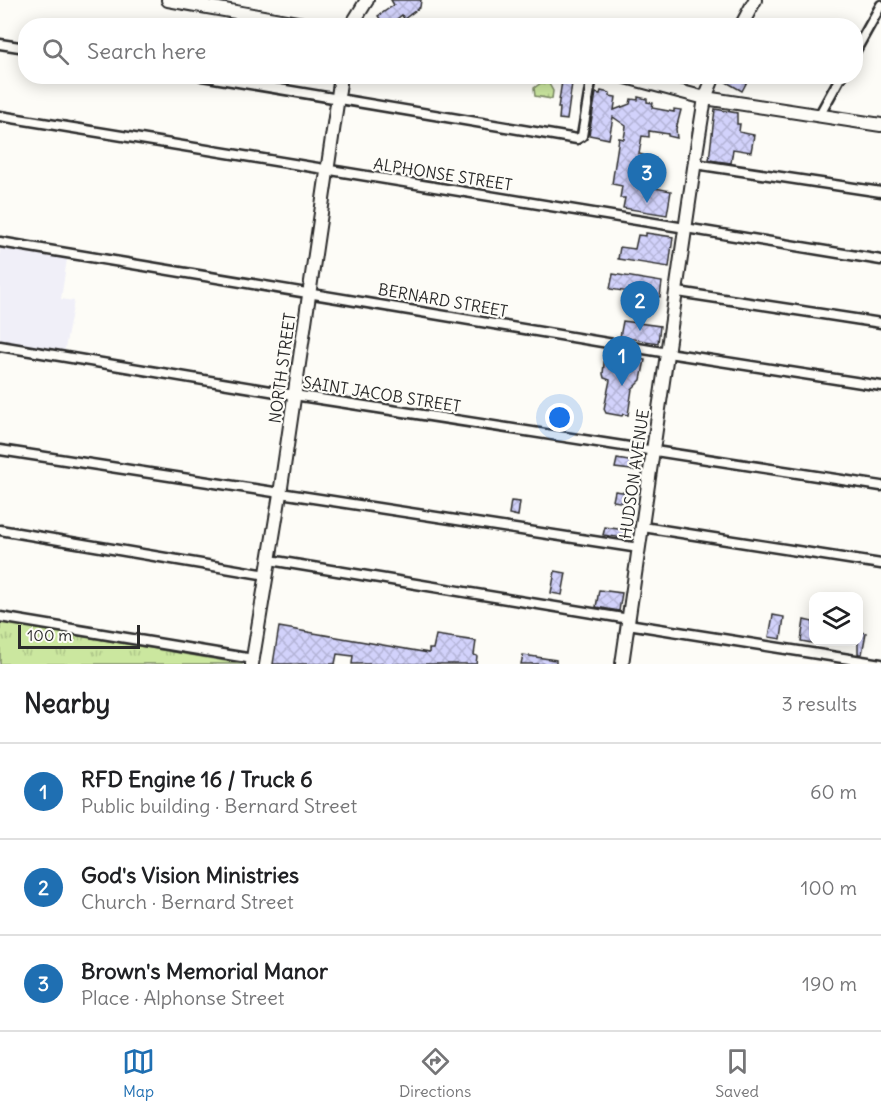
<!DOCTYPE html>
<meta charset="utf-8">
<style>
:root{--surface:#fff;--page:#f6f6f6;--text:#202124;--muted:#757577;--line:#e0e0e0;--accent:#1f6fb2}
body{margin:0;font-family:Delius,sans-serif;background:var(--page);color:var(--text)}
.controls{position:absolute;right:18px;bottom:18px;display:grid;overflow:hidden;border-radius:12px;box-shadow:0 3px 15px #0003}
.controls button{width:54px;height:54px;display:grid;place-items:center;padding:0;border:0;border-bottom:2px solid var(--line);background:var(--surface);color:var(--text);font:30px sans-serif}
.scale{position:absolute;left:18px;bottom:15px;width:122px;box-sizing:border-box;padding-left:6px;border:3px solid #2b2b2b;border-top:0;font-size:16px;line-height:21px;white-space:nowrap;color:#2b2b2b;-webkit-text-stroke:4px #fdfcf7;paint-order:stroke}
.you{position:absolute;left:560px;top:418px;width:21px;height:21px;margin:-15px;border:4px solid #fff;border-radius:50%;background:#1a73e8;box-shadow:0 0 0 9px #1a73e833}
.badge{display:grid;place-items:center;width:39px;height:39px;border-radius:50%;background:var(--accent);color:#fff;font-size:20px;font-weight:700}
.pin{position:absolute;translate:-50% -50px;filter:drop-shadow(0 2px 3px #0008)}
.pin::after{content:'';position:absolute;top:32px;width:21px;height:18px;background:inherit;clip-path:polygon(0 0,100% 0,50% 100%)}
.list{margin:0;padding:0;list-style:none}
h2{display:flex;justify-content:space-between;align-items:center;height:78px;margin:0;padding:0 24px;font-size:26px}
h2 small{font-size:20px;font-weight:400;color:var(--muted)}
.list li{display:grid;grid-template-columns:39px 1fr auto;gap:18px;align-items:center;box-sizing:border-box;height:96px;padding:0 24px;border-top:2px solid var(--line)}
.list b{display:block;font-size:22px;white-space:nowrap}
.list p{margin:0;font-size:20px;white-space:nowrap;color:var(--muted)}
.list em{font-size:20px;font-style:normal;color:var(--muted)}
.icon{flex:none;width:33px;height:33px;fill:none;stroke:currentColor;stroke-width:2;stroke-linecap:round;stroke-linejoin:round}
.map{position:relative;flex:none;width:881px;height:664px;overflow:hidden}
.search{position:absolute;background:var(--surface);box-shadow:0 3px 15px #0003;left:18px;right:18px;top:18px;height:66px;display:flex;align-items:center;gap:15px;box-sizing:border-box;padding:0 21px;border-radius:24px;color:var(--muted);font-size:22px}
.sheet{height:366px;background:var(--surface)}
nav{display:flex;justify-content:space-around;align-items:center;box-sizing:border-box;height:84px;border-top:2px solid var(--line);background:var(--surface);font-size:16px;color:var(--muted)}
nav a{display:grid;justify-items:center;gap:3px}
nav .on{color:var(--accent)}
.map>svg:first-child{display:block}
.built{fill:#f0eff8}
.grass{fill:url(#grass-tufts);stroke:#7b8965;stroke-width:1.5}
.building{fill:url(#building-cross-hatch);stroke:#2b2b2b;stroke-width:1.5}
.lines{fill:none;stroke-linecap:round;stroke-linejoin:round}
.street-casing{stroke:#2b2b2b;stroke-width:13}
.secondary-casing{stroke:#2b2b2b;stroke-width:16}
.street{stroke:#fdfcf7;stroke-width:8}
.secondary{stroke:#fdfcf7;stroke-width:12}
.labels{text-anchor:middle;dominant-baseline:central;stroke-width:4.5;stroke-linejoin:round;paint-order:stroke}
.street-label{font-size:16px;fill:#2b2b2b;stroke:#fdfcf7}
</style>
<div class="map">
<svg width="881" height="664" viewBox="0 0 881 664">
<defs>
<pattern id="grass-tufts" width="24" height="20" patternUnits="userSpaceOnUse" patternTransform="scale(1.5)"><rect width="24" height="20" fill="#cbe79f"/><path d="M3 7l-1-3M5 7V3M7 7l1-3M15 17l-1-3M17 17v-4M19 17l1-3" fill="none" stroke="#aec689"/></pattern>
<pattern id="building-cross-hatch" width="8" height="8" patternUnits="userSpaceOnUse" patternTransform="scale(1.5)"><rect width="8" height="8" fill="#d2d2fb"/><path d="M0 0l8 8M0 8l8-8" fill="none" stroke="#b4b4d7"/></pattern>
</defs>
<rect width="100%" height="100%" fill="#fdfcf7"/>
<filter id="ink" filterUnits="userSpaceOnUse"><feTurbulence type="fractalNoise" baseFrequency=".0167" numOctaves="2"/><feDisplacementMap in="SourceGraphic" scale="12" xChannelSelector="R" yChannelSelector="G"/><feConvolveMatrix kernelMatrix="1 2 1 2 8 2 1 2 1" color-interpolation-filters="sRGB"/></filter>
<g filter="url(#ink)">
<polygon class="built" points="0,247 67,259 61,299 74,301 64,354 0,342"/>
<g class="grass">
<polygon points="541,83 549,84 553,91 552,99 535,96 534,88"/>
<polygon points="0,622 243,664 0,664"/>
</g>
<g class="building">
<polygon points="391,0 421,0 420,7 404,19 402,15 388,26 385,26 378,16 394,5"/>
<polygon points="729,76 750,76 742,91 726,82"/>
<polygon points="562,81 572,83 567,120 559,119 560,108 558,108"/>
<polygon points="601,91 610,93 610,96 616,97 614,110 630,104 631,99 638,100 638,97 647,99 647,102 653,103 652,108 674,112 674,109 681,110 676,129 677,138 668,136 668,134 649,131 649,137 642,136 639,154 643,155 641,164 638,164 634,184 671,191 667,215 623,208 625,198 620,198 622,186 612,184 619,138 624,139 626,126 613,117 609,139 589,135 596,93 600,94"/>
<polygon points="715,109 737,113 737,124 740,124 739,132 754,135 751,152 733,149 731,163 709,160"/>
<polygon points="646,233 673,237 669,267 618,259 620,247 635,249 638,235 646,236"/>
<polygon points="613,274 662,282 660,297 610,289"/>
<polygon points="623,321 660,326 658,343 620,337"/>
<polygon points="605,353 645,360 641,380 632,389 628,415 623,414 622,416 606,413 604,409 610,380 604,378 603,374"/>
<polygon points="617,459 641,463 639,471 615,468"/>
<polygon points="615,491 629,493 628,502 626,501 625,503 613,501"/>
<polygon points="511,501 520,502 518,516 509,514"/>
<polygon points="605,527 624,530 623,538 603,535"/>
<polygon points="555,571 566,573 562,595 551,593"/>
<polygon points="599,590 622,593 619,611 596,607"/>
<polygon points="773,615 784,617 781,639 769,637"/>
<polygon points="804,620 813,622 812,643 801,641"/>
<polygon points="279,627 429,653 429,649 433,649 436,635 476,641 474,655 477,656 476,664 352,664 353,656 337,654 335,664 273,664"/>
<polygon points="858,632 866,633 862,654 858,654"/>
<polygon points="523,655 556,660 556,664 521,664"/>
</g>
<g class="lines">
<defs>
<g id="street">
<polyline points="0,44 26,48"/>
<polyline points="856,50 881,5"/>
<polyline points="202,76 577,139 582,136 592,76"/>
<polyline points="0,116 881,260"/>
<polyline points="819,116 841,76"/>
<polyline points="695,164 881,192"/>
<polyline points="0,242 668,353 881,386"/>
<polyline points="678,292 881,323"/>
<polyline points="0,346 294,395 881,486"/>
<polyline points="0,450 639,548"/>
<polyline points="643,527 881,564"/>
<polyline points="0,530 267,575"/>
<polyline points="270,560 629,619"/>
<polyline points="0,617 253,659"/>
<polyline points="628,624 881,664"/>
</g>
<g id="secondary">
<polyline points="168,0 314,26"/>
<polyline points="351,26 367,0"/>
<polyline points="741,26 755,0"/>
<polyline points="622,76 705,98 881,125"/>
<polyline points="252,664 280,494 341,76"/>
<polyline points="622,664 696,154 705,98 714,76"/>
</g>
</defs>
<use href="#street" class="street-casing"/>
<use href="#secondary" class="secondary-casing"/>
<use href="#street" class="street"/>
<use href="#secondary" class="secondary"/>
</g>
</g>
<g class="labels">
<g class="street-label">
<text transform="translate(443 174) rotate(9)">ALPHONSE STREET</text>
<text transform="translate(443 300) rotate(10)">BERNARD STREET</text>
<text transform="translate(282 368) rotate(-82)">NORTH STREET</text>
<text transform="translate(382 394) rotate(9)">SAINT JACOB STREET</text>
<text transform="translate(634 474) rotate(-82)">HUDSON AVENUE</text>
</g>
</g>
</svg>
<div class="controls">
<button><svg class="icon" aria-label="layers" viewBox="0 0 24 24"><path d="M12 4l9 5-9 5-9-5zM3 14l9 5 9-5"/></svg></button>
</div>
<div class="scale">100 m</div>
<div class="you"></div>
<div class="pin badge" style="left:622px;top:386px">1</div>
<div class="pin badge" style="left:640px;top:331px">2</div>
<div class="pin badge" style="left:647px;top:203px">3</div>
<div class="search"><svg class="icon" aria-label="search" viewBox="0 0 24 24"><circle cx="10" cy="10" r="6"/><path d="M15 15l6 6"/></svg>Search here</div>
</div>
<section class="sheet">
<h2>Nearby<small>3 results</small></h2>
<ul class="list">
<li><span class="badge">1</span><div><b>RFD Engine 16 / Truck 6</b><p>Public building · Bernard Street</p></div><em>60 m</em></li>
<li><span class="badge">2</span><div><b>God's Vision Ministries</b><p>Church · Bernard Street</p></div><em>100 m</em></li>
<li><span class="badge">3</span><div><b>Brown's Memorial Manor</b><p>Place · Alphonse Street</p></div><em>190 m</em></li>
</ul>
</section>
<nav>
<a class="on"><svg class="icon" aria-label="map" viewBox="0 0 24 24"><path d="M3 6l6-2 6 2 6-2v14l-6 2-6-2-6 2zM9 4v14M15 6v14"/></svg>Map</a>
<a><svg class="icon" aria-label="directions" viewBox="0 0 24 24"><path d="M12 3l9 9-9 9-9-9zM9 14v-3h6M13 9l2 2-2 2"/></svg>Directions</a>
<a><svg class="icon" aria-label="saved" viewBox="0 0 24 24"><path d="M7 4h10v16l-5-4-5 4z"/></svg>Saved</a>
</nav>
